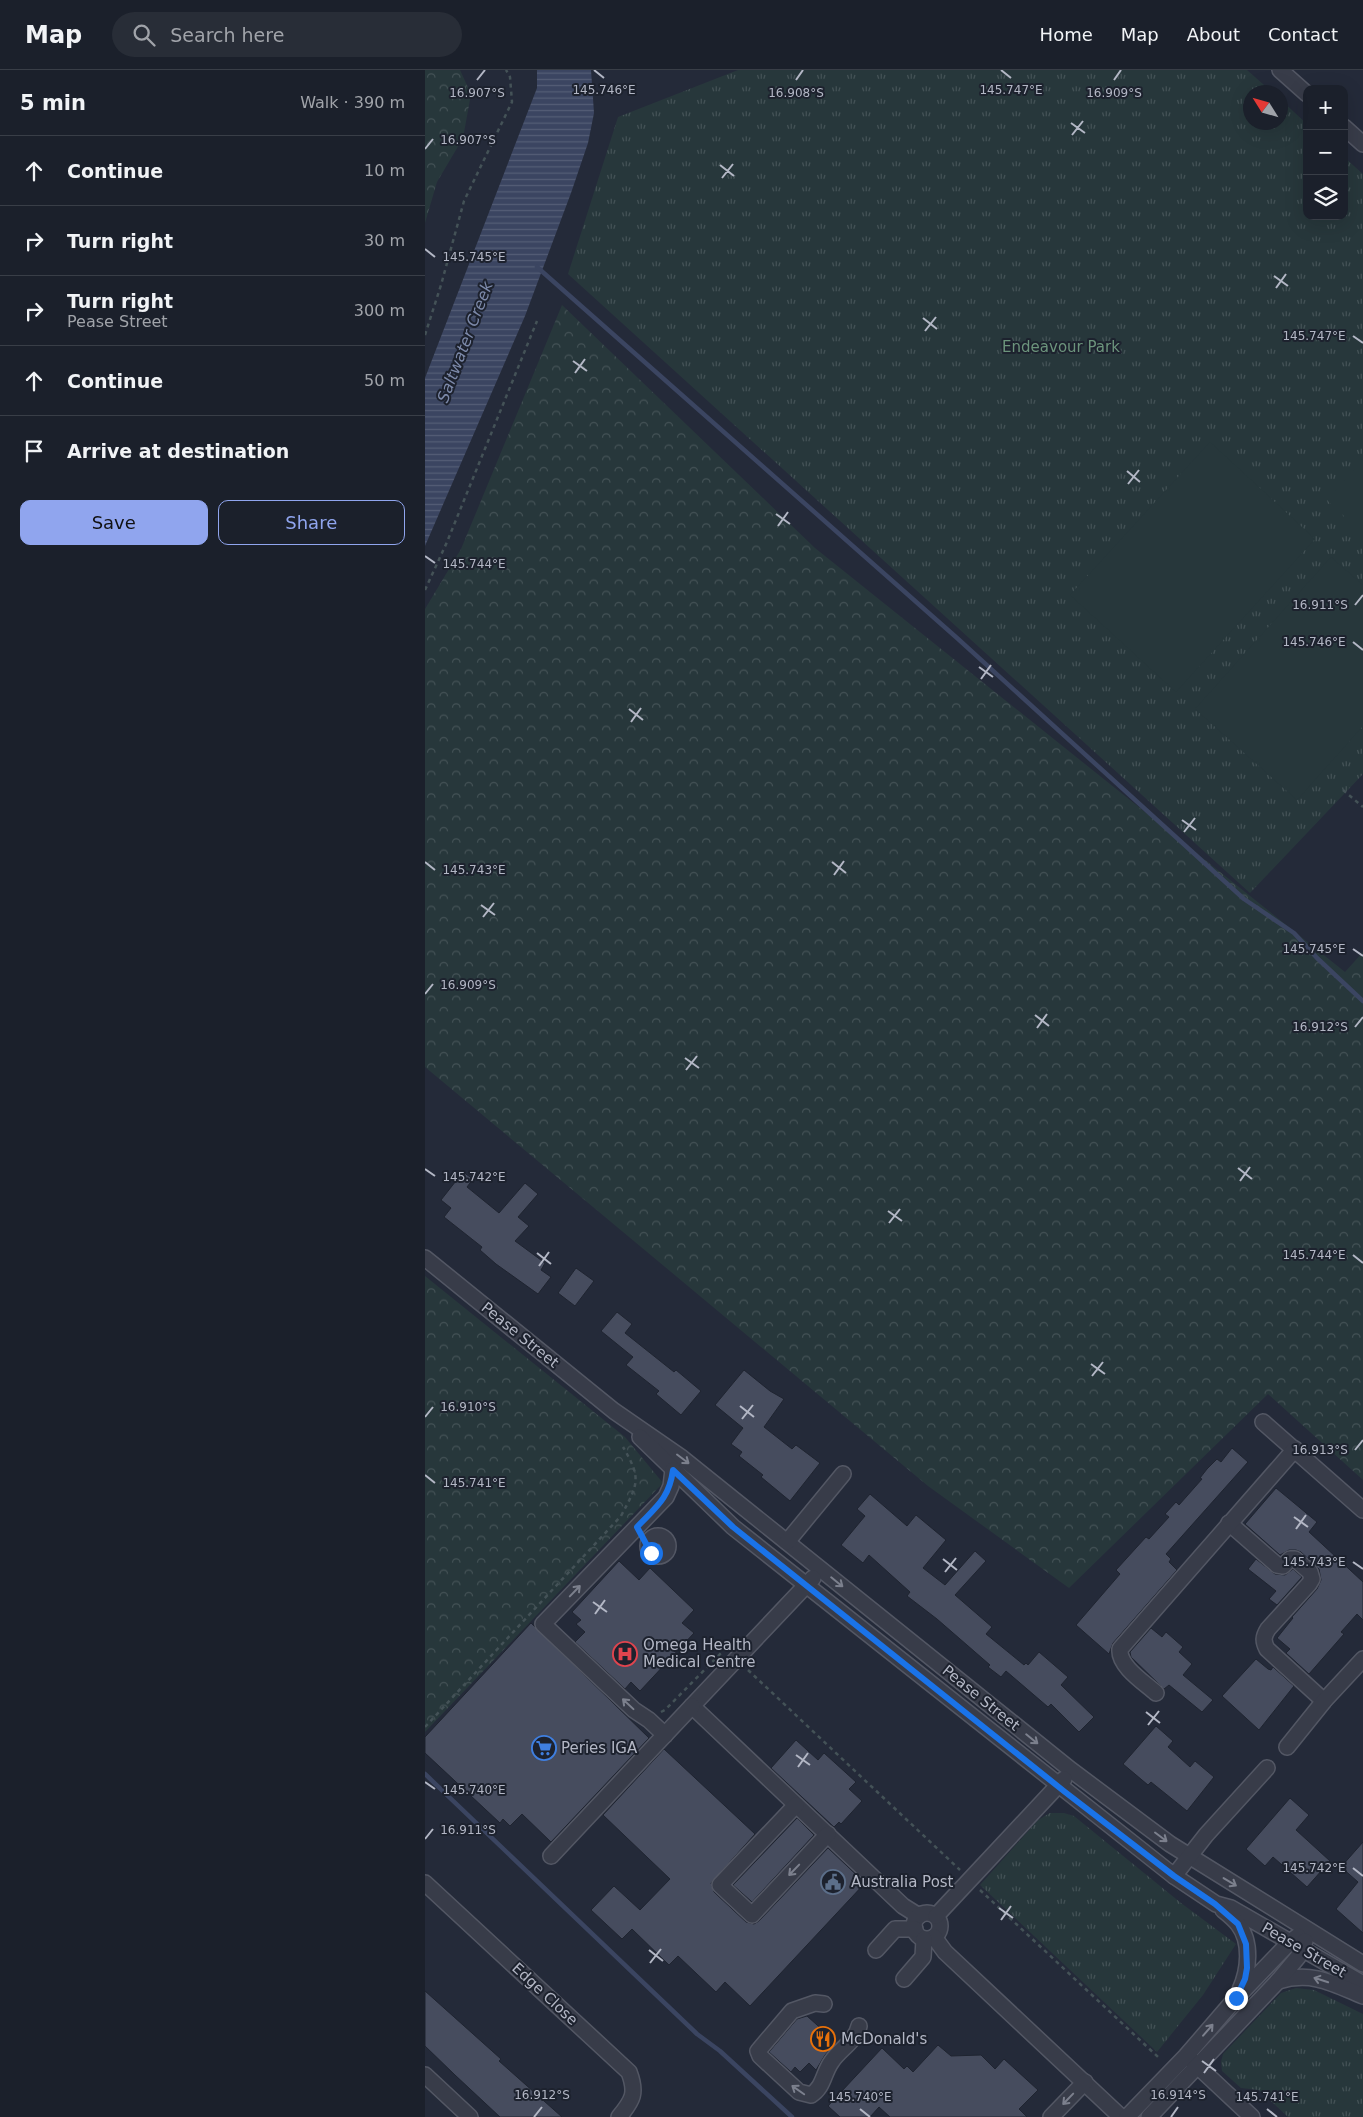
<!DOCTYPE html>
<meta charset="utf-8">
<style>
:root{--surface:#1b202b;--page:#282d37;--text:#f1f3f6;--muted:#a0a3a9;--line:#393e47;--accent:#90a5ee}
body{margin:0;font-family:"DejaVu Sans",sans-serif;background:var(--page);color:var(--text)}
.controls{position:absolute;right:15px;top:15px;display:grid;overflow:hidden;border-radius:10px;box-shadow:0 5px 20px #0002}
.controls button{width:45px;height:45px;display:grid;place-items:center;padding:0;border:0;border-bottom:1px solid var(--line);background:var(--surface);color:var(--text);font:25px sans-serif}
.compass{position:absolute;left:818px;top:15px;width:45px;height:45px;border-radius:50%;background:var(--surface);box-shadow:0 5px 20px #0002;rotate:307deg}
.stop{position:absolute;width:15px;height:15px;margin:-11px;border:4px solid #1a73e8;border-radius:50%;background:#fff}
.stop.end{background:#1a73e8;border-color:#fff;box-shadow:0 1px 5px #0008}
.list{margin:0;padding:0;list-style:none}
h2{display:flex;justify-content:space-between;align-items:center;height:65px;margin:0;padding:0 20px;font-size:21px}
h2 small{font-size:16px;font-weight:400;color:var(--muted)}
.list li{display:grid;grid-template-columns:32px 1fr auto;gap:15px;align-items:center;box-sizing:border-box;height:70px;padding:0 20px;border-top:1px solid var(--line)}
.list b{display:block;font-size:19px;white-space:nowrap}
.list p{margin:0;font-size:16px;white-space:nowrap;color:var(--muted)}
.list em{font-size:16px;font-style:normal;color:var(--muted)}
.actions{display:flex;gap:10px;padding:15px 20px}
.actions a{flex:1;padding:11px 0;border:1px solid var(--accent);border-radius:10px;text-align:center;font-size:18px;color:var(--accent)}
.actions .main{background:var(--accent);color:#111}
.icon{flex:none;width:28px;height:28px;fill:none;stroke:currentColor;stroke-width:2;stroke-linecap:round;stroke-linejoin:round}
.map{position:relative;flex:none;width:938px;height:2047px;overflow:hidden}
header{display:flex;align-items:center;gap:30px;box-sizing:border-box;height:70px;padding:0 25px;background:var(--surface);border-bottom:1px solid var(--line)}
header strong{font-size:24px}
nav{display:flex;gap:28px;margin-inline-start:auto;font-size:18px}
.search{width:350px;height:45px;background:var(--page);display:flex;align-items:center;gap:12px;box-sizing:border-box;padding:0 18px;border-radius:28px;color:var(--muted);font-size:19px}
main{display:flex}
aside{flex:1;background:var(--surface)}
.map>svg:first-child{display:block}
.grass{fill:url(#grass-tufts)}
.forest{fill:url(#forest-crowns)}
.pitch{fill:#27373b}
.water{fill:url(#water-rules)}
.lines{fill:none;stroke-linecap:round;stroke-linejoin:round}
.stream{stroke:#3b4561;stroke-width:4.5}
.building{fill:#464c5e;stroke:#1f2430}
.minor-casing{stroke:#535764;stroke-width:18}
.path{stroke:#445257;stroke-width:2.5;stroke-dasharray:4 4;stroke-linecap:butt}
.minor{stroke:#383c49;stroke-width:15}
.oneway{stroke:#7c808d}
.route{stroke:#1a73e8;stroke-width:6}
.ticks{fill:none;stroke:#b3b7c5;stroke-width:2}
.labels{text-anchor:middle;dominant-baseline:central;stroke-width:4;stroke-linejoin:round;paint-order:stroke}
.park-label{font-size:15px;fill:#6c947c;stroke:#1d222e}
.street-label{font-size:15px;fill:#b3b7c5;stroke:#1d222e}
.poi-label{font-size:15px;fill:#b3b7c5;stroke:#1d222e;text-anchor:start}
.water-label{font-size:16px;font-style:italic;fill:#7d8aaa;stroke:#1d222e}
.ticks-label{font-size:12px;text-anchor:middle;fill:#b3b7c5;stroke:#1d222e;stroke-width:4;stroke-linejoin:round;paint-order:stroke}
</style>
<header>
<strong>Map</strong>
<div class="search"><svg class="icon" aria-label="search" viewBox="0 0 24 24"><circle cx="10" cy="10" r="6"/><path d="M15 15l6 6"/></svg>Search here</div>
<nav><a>Home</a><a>Map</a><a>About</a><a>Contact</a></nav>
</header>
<main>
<aside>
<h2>5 min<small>Walk · 390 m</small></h2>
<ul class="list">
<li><svg class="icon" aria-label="ahead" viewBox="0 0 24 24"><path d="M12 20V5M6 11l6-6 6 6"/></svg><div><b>Continue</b></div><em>10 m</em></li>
<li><svg class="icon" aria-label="right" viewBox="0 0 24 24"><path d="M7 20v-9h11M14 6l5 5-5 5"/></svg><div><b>Turn right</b></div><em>30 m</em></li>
<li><svg class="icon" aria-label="right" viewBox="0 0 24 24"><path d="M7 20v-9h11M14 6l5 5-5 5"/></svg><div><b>Turn right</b><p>Pease Street</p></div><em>300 m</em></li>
<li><svg class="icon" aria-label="ahead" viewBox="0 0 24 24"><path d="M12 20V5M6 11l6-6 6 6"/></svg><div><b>Continue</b></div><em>50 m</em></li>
<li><svg class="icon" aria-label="arrive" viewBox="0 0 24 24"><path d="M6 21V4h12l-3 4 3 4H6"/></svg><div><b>Arrive at destination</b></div></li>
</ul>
<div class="actions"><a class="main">Save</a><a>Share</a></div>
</aside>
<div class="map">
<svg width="938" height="2047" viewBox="0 0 938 2047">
<defs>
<pattern id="grass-tufts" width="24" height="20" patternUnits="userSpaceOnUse" patternTransform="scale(1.25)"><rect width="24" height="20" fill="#27373b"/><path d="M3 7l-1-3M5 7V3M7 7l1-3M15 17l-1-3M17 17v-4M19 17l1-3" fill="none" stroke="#445256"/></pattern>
<pattern id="forest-crowns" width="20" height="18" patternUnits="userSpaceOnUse" patternTransform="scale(1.25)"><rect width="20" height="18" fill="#27373b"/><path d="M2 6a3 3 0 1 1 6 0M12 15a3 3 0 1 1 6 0" fill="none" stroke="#445256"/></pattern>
<pattern id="water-rules" width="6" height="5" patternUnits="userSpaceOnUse" patternTransform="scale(1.25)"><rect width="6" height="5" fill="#3b4561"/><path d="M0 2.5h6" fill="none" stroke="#555e76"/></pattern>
</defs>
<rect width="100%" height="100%" fill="#242a39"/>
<g class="grass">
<polygon points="313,0 822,0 847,22 826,22 826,52 856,52 856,30 882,54 882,146 919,146 919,87 938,104 938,704 825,823 143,204 193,47"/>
<polygon points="625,1743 639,1743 649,1746 756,1833 811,1874 778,1925 732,1982 555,1815 613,1750"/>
<polygon points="871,1918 889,1920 938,1944 938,2047 863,2047 834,2020 816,2018 797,2001 796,1992 798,1984 856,1923"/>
</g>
<g class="forest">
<polygon points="0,0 35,0 46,24 38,68 12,112 0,153"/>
<polygon points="137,235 390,478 920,902 938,882 938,1410 843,1324 644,1518 503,1416 0,997 0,539 36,479"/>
<polygon points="0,1206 200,1367 238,1413 0,1662"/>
</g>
<g class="pitch">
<polygon points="785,372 890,469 751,622 645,525"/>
<polygon points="938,390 938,464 902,430"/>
<polygon points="906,487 938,515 938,656 872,730 770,639"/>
</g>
<polygon class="water" points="112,0 166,0 169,43 163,73 146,123 100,246 0,476 0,308 112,18"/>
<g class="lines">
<g class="stream">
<polyline points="112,197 532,568 819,829 869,863 892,888 938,931"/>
<polyline points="0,1704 272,1964 295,1981 367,2047"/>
</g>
</g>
<g class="building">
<polygon points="38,1102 48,1109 42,1117 74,1143 100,1113 113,1124 93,1147 104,1156 90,1171 120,1193 116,1200 126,1207 113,1224 71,1194 55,1180 57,1177 19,1147 26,1138 16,1130"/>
<polygon points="151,1198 169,1211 150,1236 133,1223"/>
<polygon points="192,1242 207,1254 200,1263 249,1302 251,1300 276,1321 256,1345 231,1324 234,1321 201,1295 208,1287 176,1261"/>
<polygon points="319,1300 345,1321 359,1329 339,1357 367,1379 371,1375 395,1393 365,1431 336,1407 338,1405 314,1386 317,1382 306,1374 318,1358 290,1335"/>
<polygon points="807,1378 823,1392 741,1484 746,1489 744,1492 752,1500 688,1573 684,1584 651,1555 695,1504 691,1500 721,1467 724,1469 744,1447 740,1444 751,1432 754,1435 777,1409 775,1408 782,1399 792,1389 796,1392"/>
<polygon points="851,1418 892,1452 884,1462 938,1512 938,1550 932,1544 916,1562 919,1564 884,1604 861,1583 865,1579 852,1568 868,1548 867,1547 892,1519 896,1510 894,1499 876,1482 871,1480 864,1480 855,1485 820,1454"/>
<polygon points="445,1424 482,1456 491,1445 521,1470 498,1498 520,1515 550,1481 561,1491 530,1525 567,1557 561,1564 599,1595 601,1593 603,1595 614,1582 643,1607 636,1615 669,1647 654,1662 626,1634 623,1637 581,1601 576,1607 563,1597 565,1595 512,1549 482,1526 485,1522 444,1485 438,1493 416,1475 440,1446 432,1439"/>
<polygon points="831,1489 850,1504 860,1505 868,1499 877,1507 852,1535 844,1529 851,1521 823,1499"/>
<polygon points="194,1491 214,1510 225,1498 269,1540 257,1553 269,1563 215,1621 206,1612 200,1619 150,1572 160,1562 151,1554 156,1550 147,1542"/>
<polygon points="106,1553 224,1668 126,1772 97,1744 85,1756 78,1749 75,1753 0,1683 0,1667"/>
<polygon points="726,1558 737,1567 741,1562 758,1577 754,1582 767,1594 758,1605 788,1630 777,1642 744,1615 739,1619 706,1587 705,1582"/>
<polygon points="831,1589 843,1599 846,1600 848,1597 869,1616 834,1660 797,1626"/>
<polygon points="731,1656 748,1671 743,1677 765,1697 770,1691 789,1707 762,1741 726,1712 723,1715 698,1694"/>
<polygon points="371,1670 393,1690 399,1683 431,1712 424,1719 437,1731 416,1754 414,1752 409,1757 346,1698"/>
<polygon points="239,1679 330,1764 286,1813 289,1822 321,1852 329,1854 334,1851 403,1778 440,1813 325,1936 300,1912 291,1922 253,1886 244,1895 207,1859 197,1869 166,1840 189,1816 215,1840 245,1809 178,1745"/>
<polygon points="865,1728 884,1745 871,1760 905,1791 882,1817 848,1787 840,1796 821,1779"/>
<polygon points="372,1748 389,1765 327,1832 308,1815"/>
<polygon points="938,1772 938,1863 911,1839 933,1812 916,1797"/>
<polygon points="0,1921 76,1989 74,1991 137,2047 75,2047 30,2005 0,1976"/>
<polygon points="382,1946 411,1972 400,1985 391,2000 384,1993 375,2002 370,1997 366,2002 344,1982 372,1949"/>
<polygon points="513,1975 526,1986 556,1985 570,1999 579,1989 613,2020 594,2039 602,2047 465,2047 454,2037 445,2047 415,2047 403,2036 457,1978 479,1999 482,1996 488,2002"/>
</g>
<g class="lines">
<defs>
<g id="minor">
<polyline points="855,0 882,24"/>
<polyline points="919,57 938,74"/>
<polyline points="0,1188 189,1341 257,1388 646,1700 745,1774 938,1894"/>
<polyline points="838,1352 938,1440"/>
<polyline points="215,1367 308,1457 749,1806 791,1834 806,1838 938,1914"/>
<path d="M804,1453L852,1495L858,1496L865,1489H870L885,1502L887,1509L884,1514L843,1559C838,1567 838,1571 842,1579L899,1631"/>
<circle cx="233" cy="1476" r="10"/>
<polyline points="362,1472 418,1404"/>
<polyline points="388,1508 267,1636 478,1836 494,1846"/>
<path d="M731,1623C720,1613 693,1596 695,1579L870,1379"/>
<polyline points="240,1665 224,1650 209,1640 118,1554 241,1427 246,1416 248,1400"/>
<polyline points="862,1677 899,1631 938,1589"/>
<polyline points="371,1735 295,1815 327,1845 403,1764"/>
<polyline points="126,1786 267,1636"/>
<polyline points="749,1806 781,1765 842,1698"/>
<path d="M0,1813L204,2002C212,2023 208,2030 194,2047"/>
<path d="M798,1840C803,1844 809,1849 813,1854C827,1872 824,1900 815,1920"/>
<circle cx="502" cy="1856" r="13"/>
<polyline points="511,1846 639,1709"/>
<polyline points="509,1867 520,1882 696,2047"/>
<polyline points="451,1880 470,1859 490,1859"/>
<polyline points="479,1909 498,1887 499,1869"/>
<path d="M853,1911C887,1901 907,1913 938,1926"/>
<path d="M399,1934L390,1933L367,1941L333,1981L335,1986L374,2022L386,2025C399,2017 398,2003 407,1991C415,1979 431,1971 434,1956"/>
<polyline points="766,1990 827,2047"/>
<polyline points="0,2005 45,2047"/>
<polyline points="626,2047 660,2012"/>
<polyline points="702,2047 761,1986 811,1928 865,1872 873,1866"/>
<polyline points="724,2047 853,1911 873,1887 880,1871"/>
</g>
</defs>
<use href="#minor" class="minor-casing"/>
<g class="path">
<polyline points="0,265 16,215 39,131 87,32 85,7 81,0"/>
<polyline points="0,520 22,472 112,251"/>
<polyline points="918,720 938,737"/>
<polyline points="323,1600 535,1800"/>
<polyline points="236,1642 240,1640 299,1580"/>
<path d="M0,1657L196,1446C213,1414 217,1409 198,1377"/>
<polyline points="555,1820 733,1987"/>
</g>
<use href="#minor" class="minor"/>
</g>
<defs><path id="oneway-shaft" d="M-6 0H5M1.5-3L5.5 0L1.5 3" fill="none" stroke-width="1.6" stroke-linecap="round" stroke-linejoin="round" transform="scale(1.25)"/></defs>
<g class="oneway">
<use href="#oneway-shaft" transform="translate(258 1389) rotate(37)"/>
<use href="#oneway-shaft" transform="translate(412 1512) rotate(39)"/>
<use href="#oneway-shaft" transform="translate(150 1521) rotate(-46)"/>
<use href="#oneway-shaft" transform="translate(203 1634) rotate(-137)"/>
<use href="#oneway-shaft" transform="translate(607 1669) rotate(39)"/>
<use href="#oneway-shaft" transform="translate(736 1767) rotate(37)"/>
<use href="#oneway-shaft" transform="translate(369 1800) rotate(134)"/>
<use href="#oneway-shaft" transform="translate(805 1812) rotate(31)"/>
<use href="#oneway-shaft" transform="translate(896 1910) rotate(-162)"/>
<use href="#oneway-shaft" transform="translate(783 1960) rotate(-49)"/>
<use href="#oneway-shaft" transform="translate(373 2020) rotate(-145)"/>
<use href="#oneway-shaft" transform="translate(643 2029) rotate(134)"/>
</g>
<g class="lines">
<path class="route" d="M226,1483L212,1457C231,1437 244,1429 248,1400L308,1457L640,1722L749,1806L790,1834L813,1854L821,1874L822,1898L820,1909L811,1928"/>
</g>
<path class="ticks" d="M169,0L179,8M576,0L586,8M52,10L60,0M371,10L378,0M689,10L696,0M646,53L660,63M647,65L658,51M0,79L8,69M295,95L309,106M297,108L308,94M0,179L10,187M849,206L863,216M851,218L861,204M498,248L512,259M500,261L511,247M928,266L938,273M148,291L162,301M150,303L160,289M702,401L715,412M703,414L714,400M351,444L365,454M353,456L363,442M0,486L10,493M930,535L938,525M928,572L938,580M554,597L568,607M556,609L566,595M204,639L218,650M206,652L216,638M757,750L771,760M759,762L770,748M0,792L10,800M407,792L421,803M409,805L419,791M56,835L70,845M58,847L69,833M928,879L938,886M0,924L8,914M610,945L624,956M930,957L938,947M612,958L622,944M260,988L274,998M261,1000L272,986M813,1098L827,1109M0,1099L10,1106M815,1111L825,1097M463,1141L477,1151M464,1153L475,1139M112,1183L126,1194M928,1185L938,1193M114,1196L124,1182M666,1294L680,1304M667,1306L678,1292M315,1336L329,1347M0,1347L8,1337M317,1349L328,1335M930,1380L938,1370M0,1405L10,1413M869,1447L883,1457M871,1459L881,1445M518,1489L532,1500M928,1492L938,1499M520,1502L531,1488M168,1532L182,1542M170,1544L180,1530M721,1642L735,1653M723,1655L734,1641M371,1685L385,1695M373,1697L383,1683M0,1712L10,1719M0,1769L8,1759M928,1798L938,1806M574,1838L588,1848M576,1850L586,1836M224,1880L238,1891M225,1893L236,1879M777,1991L791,2001M779,2003L789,1989M435,2039L445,2047M842,2039L852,2047M109,2047L117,2037M746,2047L753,2037"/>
<defs>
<symbol id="hospital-ring" viewBox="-11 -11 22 22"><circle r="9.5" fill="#1d222e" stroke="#e0444e" stroke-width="1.5"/><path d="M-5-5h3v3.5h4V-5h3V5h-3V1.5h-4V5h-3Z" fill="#e0444e"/></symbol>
<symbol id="supermarket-ring" viewBox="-11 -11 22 22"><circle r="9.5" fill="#1d222e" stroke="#3f7fe0" stroke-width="1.5"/><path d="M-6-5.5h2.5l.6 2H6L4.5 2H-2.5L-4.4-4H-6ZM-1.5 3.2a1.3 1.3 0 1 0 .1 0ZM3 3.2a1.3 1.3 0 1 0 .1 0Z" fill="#3f7fe0"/></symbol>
<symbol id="civic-ring" viewBox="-11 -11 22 22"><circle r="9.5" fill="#1d222e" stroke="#5c6f8a" stroke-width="1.5"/><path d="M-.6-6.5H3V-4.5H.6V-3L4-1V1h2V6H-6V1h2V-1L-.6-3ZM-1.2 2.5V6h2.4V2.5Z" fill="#5c6f8a"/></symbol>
<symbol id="restaurant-ring" viewBox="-11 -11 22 22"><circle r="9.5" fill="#1d222e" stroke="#e8710a" stroke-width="1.5"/><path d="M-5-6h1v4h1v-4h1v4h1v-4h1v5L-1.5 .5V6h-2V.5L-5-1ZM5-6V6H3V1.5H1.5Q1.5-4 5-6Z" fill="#e8710a"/></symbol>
</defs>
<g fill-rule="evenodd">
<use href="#hospital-ring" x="186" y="1570" width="28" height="28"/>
<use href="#supermarket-ring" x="105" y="1664" width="28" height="28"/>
<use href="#civic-ring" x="394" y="1798" width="28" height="28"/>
<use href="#restaurant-ring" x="384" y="1955" width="28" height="28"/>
</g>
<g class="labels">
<g class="park-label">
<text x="636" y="277">Endeavour Park</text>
</g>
<g class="street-label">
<text transform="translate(95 1265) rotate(39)">Pease Street</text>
<text transform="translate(556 1628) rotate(39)">Pease Street</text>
<text transform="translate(879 1880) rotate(30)">Pease Street</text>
<text transform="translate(120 1924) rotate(43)">Edge Close</text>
</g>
<g class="poi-label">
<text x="218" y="1575">Omega Health<tspan x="218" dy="17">Medical Centre</tspan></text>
<text x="136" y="1678">Peries IGA</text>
<text x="426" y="1812">Australia Post</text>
<text x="416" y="1969">McDonald's</text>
</g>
<g class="water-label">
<text transform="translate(40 272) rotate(-69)">Saltwater Creek</text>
</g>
</g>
<g class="ticks-label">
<text x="179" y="24">145.746°E</text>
<text x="586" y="24">145.747°E</text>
<text x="52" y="27">16.907°S</text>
<text x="371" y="27">16.908°S</text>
<text x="689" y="27">16.909°S</text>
<text x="43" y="74">16.907°S</text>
<text x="49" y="191">145.745°E</text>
<text x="889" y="270">145.747°E</text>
<text x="49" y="498">145.744°E</text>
<text x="895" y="539">16.911°S</text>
<text x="889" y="576">145.746°E</text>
<text x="49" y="804">145.743°E</text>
<text x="889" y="883">145.745°E</text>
<text x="43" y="919">16.909°S</text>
<text x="895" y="961">16.912°S</text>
<text x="49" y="1111">145.742°E</text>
<text x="889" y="1189">145.744°E</text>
<text x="43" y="1341">16.910°S</text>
<text x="895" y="1384">16.913°S</text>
<text x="49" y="1417">145.741°E</text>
<text x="889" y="1496">145.743°E</text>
<text x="49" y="1724">145.740°E</text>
<text x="43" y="1764">16.911°S</text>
<text x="889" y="1802">145.742°E</text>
<text x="117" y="2029">16.912°S</text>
<text x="753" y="2029">16.914°S</text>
<text x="435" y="2031">145.740°E</text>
<text x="842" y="2031">145.741°E</text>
</g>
</svg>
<div class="controls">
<button>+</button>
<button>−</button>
<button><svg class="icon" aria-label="layers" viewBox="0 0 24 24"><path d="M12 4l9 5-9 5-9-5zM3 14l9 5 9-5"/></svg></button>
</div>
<svg class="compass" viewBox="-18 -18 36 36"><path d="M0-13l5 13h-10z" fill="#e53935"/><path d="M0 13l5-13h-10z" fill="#a0a3a9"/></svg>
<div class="stop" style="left:226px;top:1483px"></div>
<div class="stop end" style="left:811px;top:1928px"></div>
</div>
</main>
